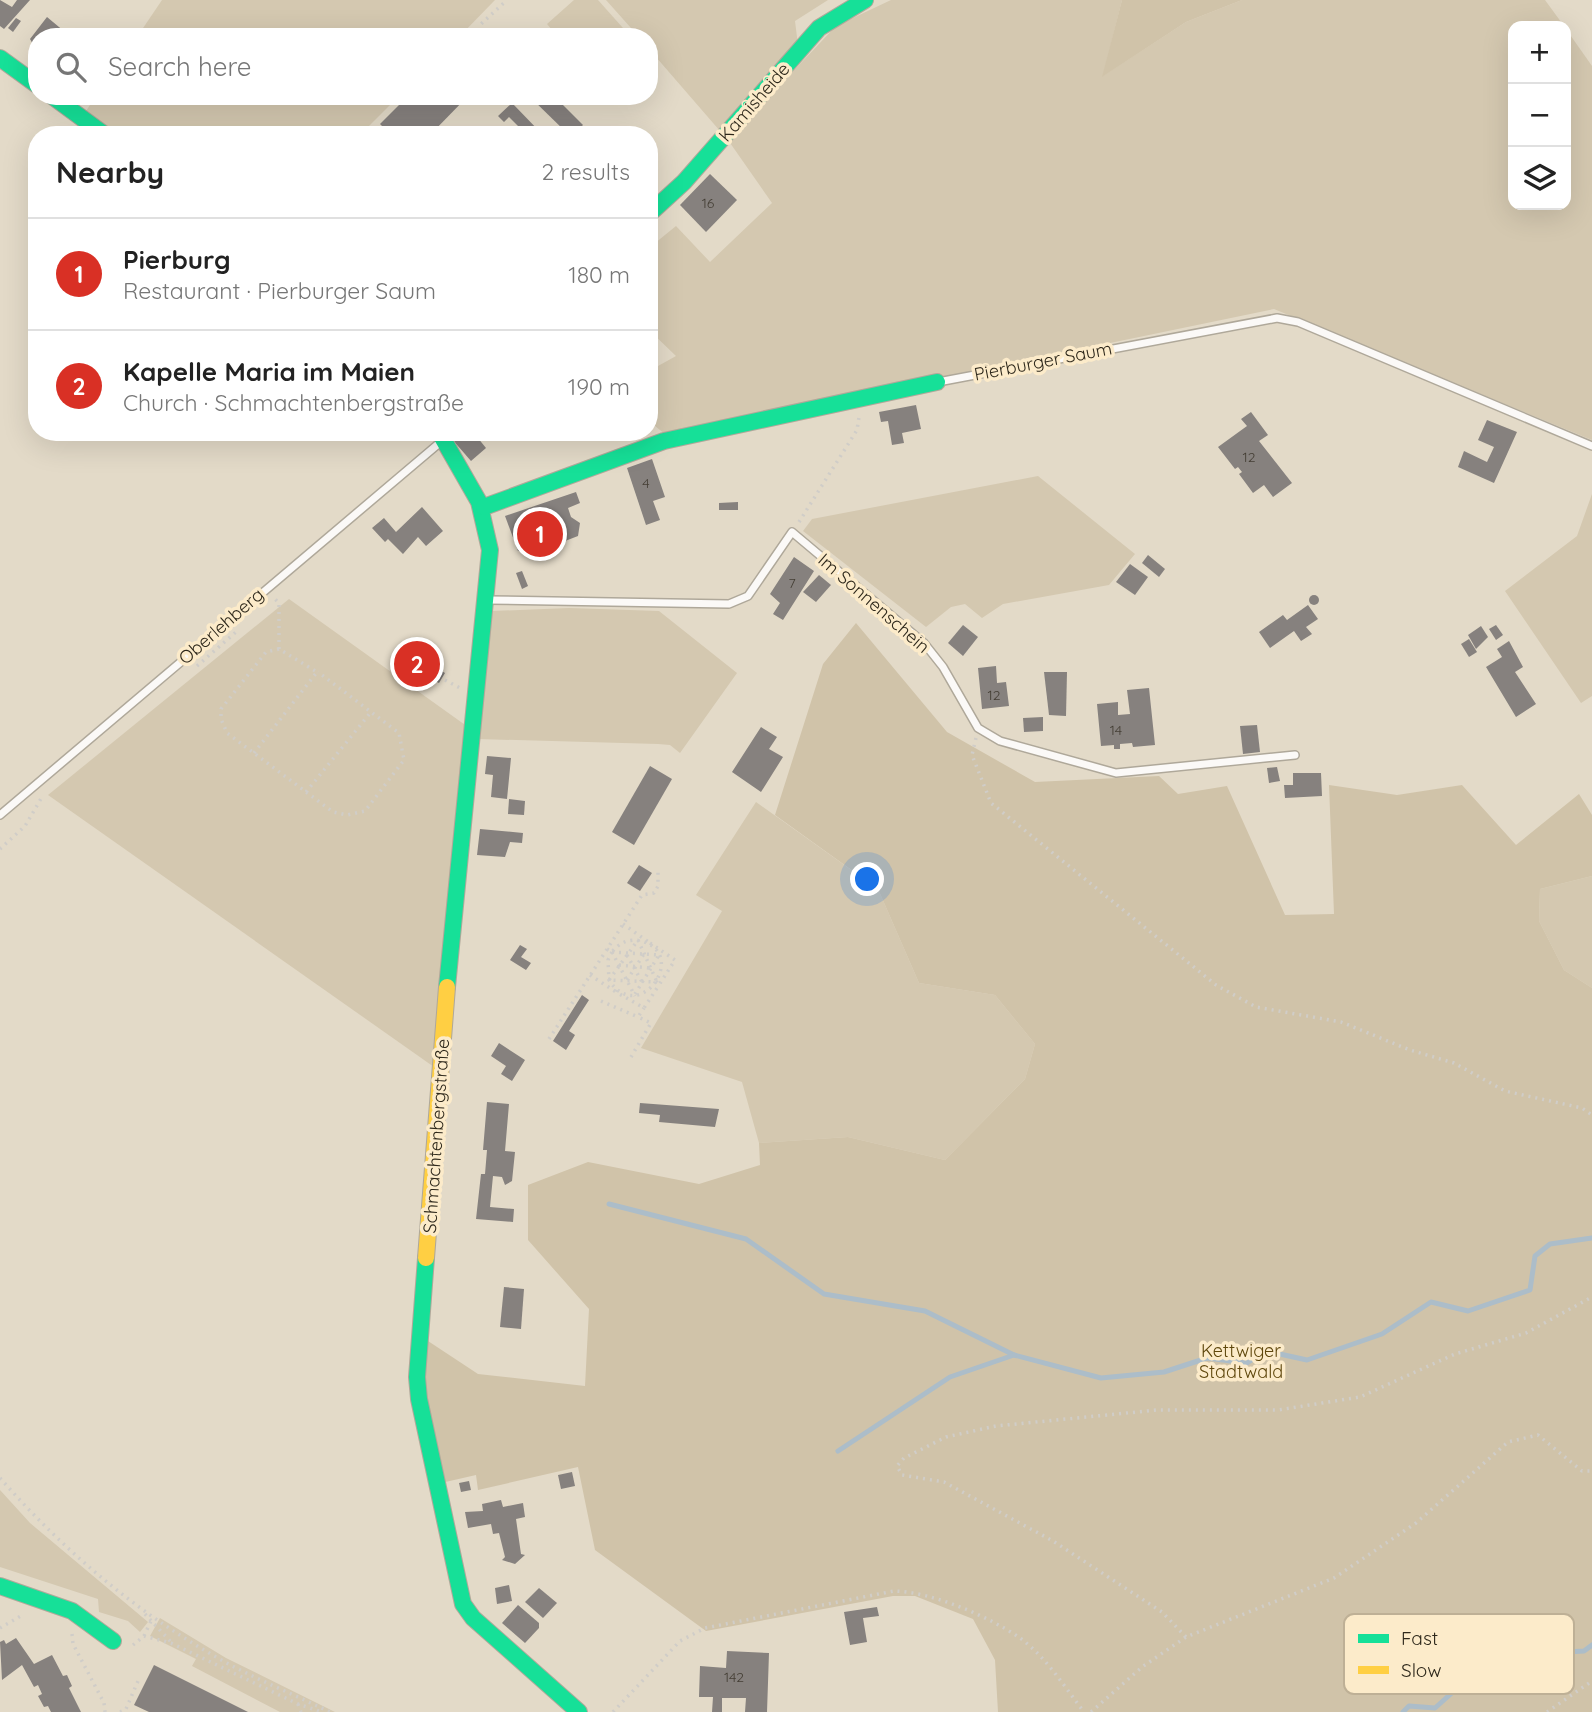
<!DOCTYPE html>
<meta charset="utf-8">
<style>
:root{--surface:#fff;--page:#f6f6f6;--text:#222;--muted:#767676;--line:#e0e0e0;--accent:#d93025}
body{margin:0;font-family:Quicksand,sans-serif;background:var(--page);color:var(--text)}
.controls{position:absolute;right:21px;top:21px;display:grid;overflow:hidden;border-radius:14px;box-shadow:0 7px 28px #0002}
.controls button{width:63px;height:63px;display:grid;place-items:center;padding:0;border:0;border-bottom:2px solid var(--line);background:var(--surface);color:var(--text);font:35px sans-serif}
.you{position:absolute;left:868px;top:880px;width:24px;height:24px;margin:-18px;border:5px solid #fff;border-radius:50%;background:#1a73e8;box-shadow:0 0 0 10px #1a73e833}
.badge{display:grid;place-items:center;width:46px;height:46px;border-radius:50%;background:var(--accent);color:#fff;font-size:23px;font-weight:700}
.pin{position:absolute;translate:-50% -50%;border:4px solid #fff;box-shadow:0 2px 7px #0006}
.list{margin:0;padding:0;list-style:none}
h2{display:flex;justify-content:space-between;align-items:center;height:91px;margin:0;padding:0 28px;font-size:30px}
h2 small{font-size:23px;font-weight:400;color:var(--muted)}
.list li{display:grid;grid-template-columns:46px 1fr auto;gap:21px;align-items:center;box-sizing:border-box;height:112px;padding:0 28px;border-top:2px solid var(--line)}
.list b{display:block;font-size:26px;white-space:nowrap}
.list p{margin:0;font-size:23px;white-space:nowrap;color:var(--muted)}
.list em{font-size:23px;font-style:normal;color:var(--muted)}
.icon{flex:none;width:38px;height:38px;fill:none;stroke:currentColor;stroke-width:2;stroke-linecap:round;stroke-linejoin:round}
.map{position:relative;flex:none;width:1592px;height:1712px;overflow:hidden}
.search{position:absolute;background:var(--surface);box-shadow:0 7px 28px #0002;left:28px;top:28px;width:630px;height:77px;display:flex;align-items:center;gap:18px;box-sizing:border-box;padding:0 24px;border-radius:28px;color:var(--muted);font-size:26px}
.panel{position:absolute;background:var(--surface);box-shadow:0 7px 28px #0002;left:28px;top:126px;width:630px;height:315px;border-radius:28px}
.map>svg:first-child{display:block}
.green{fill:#d4c8b0}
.forest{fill:#d0c3a9}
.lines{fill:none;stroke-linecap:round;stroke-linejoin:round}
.stream{stroke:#acbdc9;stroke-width:5}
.building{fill:#86817e}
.lane-casing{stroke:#afa89a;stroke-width:10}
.fast-casing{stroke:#afa89a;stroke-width:18}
.slow-casing{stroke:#afa89a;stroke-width:18}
.path{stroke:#d0cdc8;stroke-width:3.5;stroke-dasharray:2 5;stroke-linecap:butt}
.lane{stroke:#fbf9f7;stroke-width:7}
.fast{stroke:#16e098;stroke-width:16}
.slow{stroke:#ffcf43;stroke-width:16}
.labels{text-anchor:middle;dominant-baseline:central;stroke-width:7;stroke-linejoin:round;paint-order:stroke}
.number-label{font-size:14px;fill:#443e34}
.street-label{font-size:18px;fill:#2e281b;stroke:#fcebca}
.park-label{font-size:18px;fill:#5f470c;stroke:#fcebca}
.key{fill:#fcebca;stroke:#beb096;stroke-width:2}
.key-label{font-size:19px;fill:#2e281b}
</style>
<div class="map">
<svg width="1592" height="1712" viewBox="0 0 1592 1712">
<rect width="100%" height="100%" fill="#e3dac8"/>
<g class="green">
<polygon points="162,0 495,0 459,37 137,37"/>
<polygon points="574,0 598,0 631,37 558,37 547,24"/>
<polygon points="606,0 828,0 795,21 798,45 720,131 649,49 649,37 639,37"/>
<polygon points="891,0 1122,0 1103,76 1186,22 1242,0 1545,0 1564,26 1513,26 1513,205 1566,205 1566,29 1592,66 1592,440 1274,309 666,435 649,421 649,371 676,356 649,330 649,248 676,226 710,262 772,203 728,140 836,26"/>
<polygon points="96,96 399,96 364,131 368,135 117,135 84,114"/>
<polygon points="1038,476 1135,554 1109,585 1003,604 982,618 965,604 951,607 926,627 803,531 812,519"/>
<polygon points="1592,494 1592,696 1581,703 1505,591 1577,536"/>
<polygon points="289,599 468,727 434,1067 48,795"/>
<polygon points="569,608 659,611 737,673 680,753 670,745 658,744 477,739 492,611"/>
<polygon points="756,802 878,889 919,983 995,995 1035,1044 1025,1079 945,1160 848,1137 759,1143 742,1082 641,1048 722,911 696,895"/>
<polygon points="1592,876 1592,988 1564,970 1539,921 1540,889"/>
<polygon points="0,1490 30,1523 148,1622 140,1632 128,1621 99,1612 98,1599 0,1567"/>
<polygon points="160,1618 226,1658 335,1712 280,1712 192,1666 196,1659 150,1636"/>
</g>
<g class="forest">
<polygon points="1122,0 1242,0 1186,22 1102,77"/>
<polygon points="856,623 947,732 1035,782 1159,776 1178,794 1227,786 1285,915 1334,914 1329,785 1397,795 1462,785 1516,845 1579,794 1592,815 1592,876 1540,889 1539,921 1564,970 1592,988 1592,1712 998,1712 995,1660 973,1619 915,1596 893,1596 706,1631 595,1550 578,1467 478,1490 476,1475 441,1483 423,1397 428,1341 478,1374 585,1386 589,1309 528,1240 528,1185 588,1162 699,1184 760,1165 759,1143 848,1137 945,1160 1025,1079 1035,1044 995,995 919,983 878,889 775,815 823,664"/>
</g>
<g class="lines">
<g class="stream">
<polyline points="609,1204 746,1239 824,1294 925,1311 1014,1355 1101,1378 1164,1372 1207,1358 1247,1363 1266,1351 1307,1360 1382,1334 1431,1302 1468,1311 1530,1290 1535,1256 1550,1244 1592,1238"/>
<polyline points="838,1451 950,1377 1014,1355"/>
<polyline points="1403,1712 1409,1706 1435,1708 1463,1683 1520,1669 1549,1653 1584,1651 1592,1645"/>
</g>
</g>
<g class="building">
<polygon points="0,0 12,7 17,0 30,0 4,29 0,26"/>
<polygon points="47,17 71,37 37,37 34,46 30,39"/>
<polygon points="16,18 21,21 13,32 8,28"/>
<polygon points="408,96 468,96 430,135 391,135 380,124"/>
<polygon points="529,96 554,96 583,125 573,135 569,135"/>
<polygon points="512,103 543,135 527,135 509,117 504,122 498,116"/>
<polygon points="710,174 737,200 706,232 680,205"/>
<polygon points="916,405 921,429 902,433 904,443 892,445 888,421 881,422 879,412"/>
<polygon points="1251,412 1268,435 1259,441 1292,483 1273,497 1264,485 1253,493 1239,474 1242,472 1238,467 1235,469 1218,447 1247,426 1241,419"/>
<polygon points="1487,420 1517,432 1494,483 1458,467 1464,451 1487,462 1494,447 1478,440"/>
<polygon points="459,432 473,432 486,448 471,461 451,438"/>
<polygon points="652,459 665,497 653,501 660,520 646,525 627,468"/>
<polygon points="576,492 580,503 568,508 571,517 580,523 578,536 547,548 544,541 518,551 505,516"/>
<polygon points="738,502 738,510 719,510 719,503"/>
<polygon points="422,507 443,531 426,546 418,537 403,554 388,539 385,542 372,528 384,518 396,532"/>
<polygon points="1148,555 1165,569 1159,577 1142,563"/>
<polygon points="794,557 814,571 783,620 773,614 780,603 770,594"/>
<polygon points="1130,564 1148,577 1135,595 1116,582"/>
<polygon points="522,571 528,586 522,589 516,573"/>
<polygon points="819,575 831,585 816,602 803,592"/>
<circle cx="1314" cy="600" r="5"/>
<polygon points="1308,605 1318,619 1306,627 1312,634 1301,641 1294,631 1270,648 1259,632 1283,615 1287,620"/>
<polygon points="963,625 978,637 963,656 948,643"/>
<polygon points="1496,625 1503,635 1496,640 1489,629"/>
<polygon points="1481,626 1488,637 1476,649 1468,635"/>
<polygon points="1469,639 1477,652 1469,657 1461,644"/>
<polygon points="1509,641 1523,667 1515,672 1536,704 1516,717 1486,667 1502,657 1497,649"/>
<polygon points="410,646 428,657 431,665 445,673 439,683 425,676 411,674 402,663 402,656"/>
<polygon points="996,666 997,683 1006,682 1009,706 982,709 978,668"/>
<polygon points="1044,672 1067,672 1066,716 1049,715"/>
<polygon points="1149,688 1155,745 1133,747 1132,743 1120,744 1120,749 1114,749 1114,745 1101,746 1097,704 1118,702 1118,715 1130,714 1127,690"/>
<polygon points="1043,717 1043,731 1024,732 1023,718"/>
<polygon points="1257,725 1260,752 1243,754 1240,726"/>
<polygon points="761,727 777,737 769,749 783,757 761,792 732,772"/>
<polygon points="487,756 511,758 507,799 491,797 493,775 485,774"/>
<polygon points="650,766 672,779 634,845 612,832"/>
<polygon points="1277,767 1280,781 1269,783 1267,768"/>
<polygon points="1293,773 1321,773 1322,796 1285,798 1284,785 1293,785"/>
<polygon points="509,799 525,801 524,815 508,814"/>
<polygon points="480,829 523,833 522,843 510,842 505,857 477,855"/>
<polygon points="639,865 652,873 640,891 627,883"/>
<polygon points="520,945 527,949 521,957 531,963 526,970 510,960"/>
<polygon points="582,995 589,1000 569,1031 575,1035 566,1050 553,1041"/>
<polygon points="499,1043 525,1060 512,1081 501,1074 506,1066 491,1056"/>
<polygon points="487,1102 509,1104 505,1151 515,1152 512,1181 505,1185 502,1177 493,1176 490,1207 514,1209 513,1222 476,1219 481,1174 485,1174 487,1150 483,1150"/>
<polygon points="640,1103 719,1109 715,1127 659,1122 660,1115 639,1113"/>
<polygon points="504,1287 524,1289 521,1329 500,1327"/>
<polygon points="572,1472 575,1486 561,1489 558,1475"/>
<polygon points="469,1481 471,1490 461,1492 459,1483"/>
<polygon points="501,1500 503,1507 523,1503 525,1517 516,1519 521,1554 525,1555 515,1564 502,1560 505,1557 499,1533 493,1534 491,1524 468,1528 465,1512 483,1511 482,1504"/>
<polygon points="509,1585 512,1601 497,1604 495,1588"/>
<polygon points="539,1588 557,1603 543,1618 525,1602"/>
<polygon points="518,1605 539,1623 539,1628 525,1643 502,1623"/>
<polygon points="877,1607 879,1616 863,1618 867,1642 850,1645 844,1612"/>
<polygon points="16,1638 34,1664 52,1655 63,1676 67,1675 72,1686 69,1688 81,1712 51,1712 48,1706 44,1707 38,1696 42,1694 38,1685 34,1687 22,1665 2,1680 0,1642 4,1640 6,1644"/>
<polygon points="727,1651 769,1653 767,1712 745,1712 746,1698 722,1698 722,1712 712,1712 713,1697 699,1697 700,1666 726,1668"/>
<polygon points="154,1665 248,1712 149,1712 134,1705"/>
</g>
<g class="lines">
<defs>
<g id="lane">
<polyline points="938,382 1277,318 1298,322 1592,446"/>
<polyline points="488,600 729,604 748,596 792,532 924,643 943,667 978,728 1000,741 1116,773 1295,755"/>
<polyline points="0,815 443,440"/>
</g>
<g id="fast">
<polyline points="0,58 37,85"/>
<polyline points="52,96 105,135"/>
<polyline points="649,214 684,182 819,28 865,0"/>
<polyline points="439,432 479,502 490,550 447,987"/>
<polyline points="484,507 664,441 937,382"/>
<polyline points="426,1258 417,1377 419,1399 463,1604 473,1618 579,1712"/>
<polyline points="0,1586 72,1611 113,1641"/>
</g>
<polyline id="slow" points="426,1258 447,987"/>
</defs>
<use href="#lane" class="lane-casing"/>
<use href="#fast" class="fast-casing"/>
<use href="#slow" class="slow-casing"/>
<g class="path">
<polyline points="485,37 481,24 507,0"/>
<polyline points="799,522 857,430 859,417"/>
<polyline points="279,649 266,652 221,709 221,719 227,733 333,812 347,815 365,811 404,760 399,733 318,672"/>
<polyline points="197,666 236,632"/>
<polyline points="445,680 460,688"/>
<polyline points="976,738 972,755 991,803 1216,985 1256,1007 1341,1022 1410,1050 1454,1063 1505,1091 1582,1108 1592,1115"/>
<polyline points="254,753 317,672 279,649 279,603 274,598"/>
<polyline points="306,792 371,712"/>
<polyline points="0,849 25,826 42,797"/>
<polyline points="623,924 650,943"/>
<polyline points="650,943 675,960 659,985 657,982 609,980 638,940 657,982"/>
<path d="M607,949L612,952C619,943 629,938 641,941C690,954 639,1027 609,980L608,960L612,952"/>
<polyline points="612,952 659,955 635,994"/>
<polyline points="612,952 635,996"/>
<polyline points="627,955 642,982"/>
<polyline points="619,965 650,968"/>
<polyline points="590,975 616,992"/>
<polyline points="627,980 644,954"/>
<polyline points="617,990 616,992 644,1008 659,985"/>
<polyline points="601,1001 638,1017"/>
<polyline points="549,1039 642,895 654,893 658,886 658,872"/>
<polyline points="631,1057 651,1023 638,1017 644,1008"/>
<path d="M0,1478C65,1552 137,1613 223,1661C258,1680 295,1695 330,1712"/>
<polyline points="145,1614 171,1642"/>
<polyline points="0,1628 24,1614"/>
<polyline points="72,1634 73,1644 104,1703 105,1712"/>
<polyline points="144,1636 151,1621"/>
<polyline points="1186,1637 1162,1612 1053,1541 944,1482 902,1475 897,1466 904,1458 946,1437 996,1426 1157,1410 1278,1410 1360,1397 1455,1354 1526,1333 1592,1297"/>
<polyline points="133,1645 144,1636 171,1643 298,1704 322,1712"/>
<polyline points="298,1704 301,1712"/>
<polyline points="120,1712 126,1709 138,1681"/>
<path d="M613,1712L680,1641L705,1628L894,1591C932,1592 988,1616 1020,1638C1046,1657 1064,1686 1084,1712"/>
<polyline points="1091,1712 1142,1667 1186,1637 1334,1578 1416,1523 1508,1442 1538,1435 1582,1471 1592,1471"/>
<polyline points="1547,1712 1592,1681"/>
</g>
<use href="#lane" class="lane"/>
<use href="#fast" class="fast"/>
<use href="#slow" class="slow"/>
</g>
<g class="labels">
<g class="number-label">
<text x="708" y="203">16</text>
<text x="1249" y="457">12</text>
<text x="646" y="483">4</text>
<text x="792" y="583">7</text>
<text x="994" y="695">12</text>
<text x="1116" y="730">14</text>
<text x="734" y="1677">142</text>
</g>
<g class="street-label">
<text transform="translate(754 102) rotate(-49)">Kamisheide</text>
<text transform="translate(1043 361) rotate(-11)">Pierburger Saum</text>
<text transform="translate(874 603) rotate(41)">Im Sonnenschein</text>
<text transform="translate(221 626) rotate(-41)">Oberlehberg</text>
<text transform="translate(436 1136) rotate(-86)">Schmachtenbergstraße</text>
</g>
<g class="park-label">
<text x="1241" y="1350">Kettwiger<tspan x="1241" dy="21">Stadtwald</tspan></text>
</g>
</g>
<rect x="1344" y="1614" width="230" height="80" rx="10" class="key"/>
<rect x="1358" y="1634" width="31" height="9" fill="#16e098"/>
<rect x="1358" y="1666" width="31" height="8" fill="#ffcf43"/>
<g class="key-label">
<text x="1401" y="1645">Fast</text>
<text x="1401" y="1677">Slow</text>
</g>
</svg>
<div class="controls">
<button>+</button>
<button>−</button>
<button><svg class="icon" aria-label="layers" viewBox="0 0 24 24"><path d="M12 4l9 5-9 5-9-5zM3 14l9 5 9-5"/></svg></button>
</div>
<div class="you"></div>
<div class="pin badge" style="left:540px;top:534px">1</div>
<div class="pin badge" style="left:417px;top:664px">2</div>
<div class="search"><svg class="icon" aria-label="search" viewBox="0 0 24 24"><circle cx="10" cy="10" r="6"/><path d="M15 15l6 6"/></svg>Search here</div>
<section class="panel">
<h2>Nearby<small>2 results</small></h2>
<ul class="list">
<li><span class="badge">1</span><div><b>Pierburg</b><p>Restaurant · Pierburger Saum</p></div><em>180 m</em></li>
<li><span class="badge">2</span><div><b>Kapelle Maria im Maien</b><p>Church · Schmachtenbergstraße</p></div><em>190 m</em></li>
</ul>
</section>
</div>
